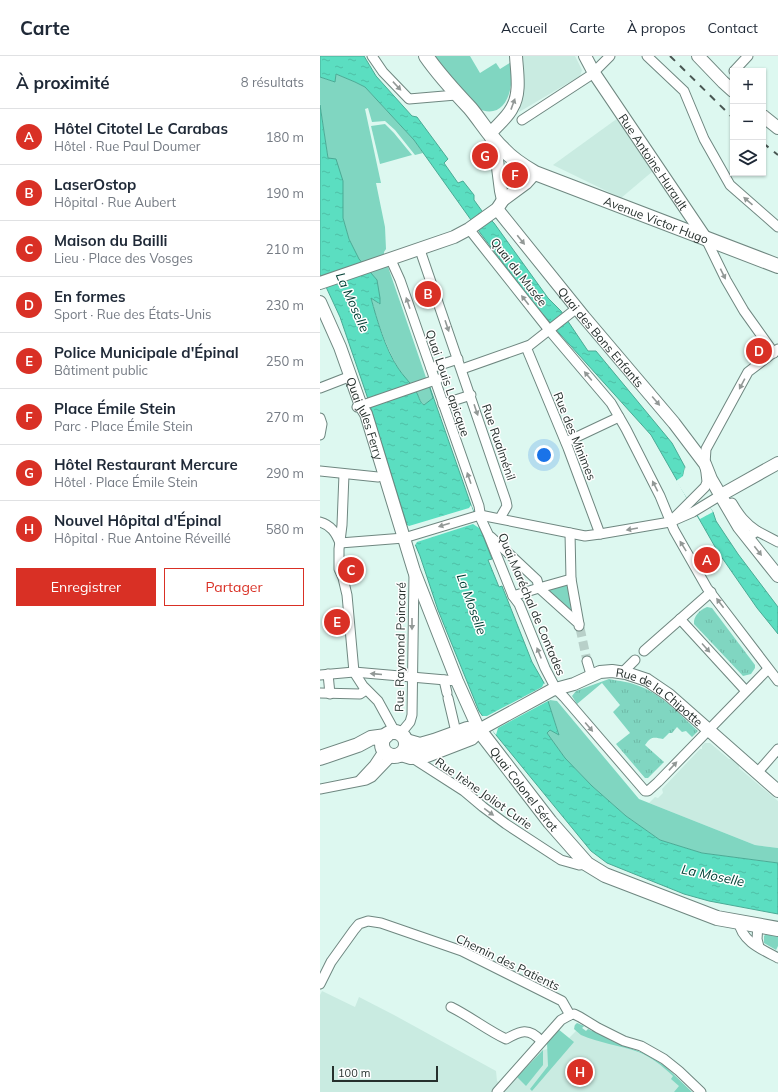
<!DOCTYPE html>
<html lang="fr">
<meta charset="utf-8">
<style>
:root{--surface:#fff;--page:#f2f2f3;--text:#1f2937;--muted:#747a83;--line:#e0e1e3;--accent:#d93025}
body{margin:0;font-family:Mulish,sans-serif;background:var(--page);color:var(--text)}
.controls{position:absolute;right:12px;top:12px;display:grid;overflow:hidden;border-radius:0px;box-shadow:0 1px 3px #0004}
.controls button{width:36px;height:36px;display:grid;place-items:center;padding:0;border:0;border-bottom:1px solid var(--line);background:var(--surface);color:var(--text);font:20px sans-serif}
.scale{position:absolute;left:12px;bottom:10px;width:106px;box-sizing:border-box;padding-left:4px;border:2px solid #26302d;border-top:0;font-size:11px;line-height:14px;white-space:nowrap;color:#26302d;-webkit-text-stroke:3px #fefefe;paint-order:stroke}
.you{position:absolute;left:224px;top:399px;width:14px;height:14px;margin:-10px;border:3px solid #fff;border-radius:50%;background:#1a73e8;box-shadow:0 0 0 6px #1a73e833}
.badge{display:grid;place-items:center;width:26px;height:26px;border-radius:50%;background:var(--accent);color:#fff;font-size:13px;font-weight:700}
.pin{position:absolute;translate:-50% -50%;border:2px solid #fff;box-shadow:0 1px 4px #0006}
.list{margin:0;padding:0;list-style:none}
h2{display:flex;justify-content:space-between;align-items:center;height:52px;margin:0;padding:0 16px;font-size:17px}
h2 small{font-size:13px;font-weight:400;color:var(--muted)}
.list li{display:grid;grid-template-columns:26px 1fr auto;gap:12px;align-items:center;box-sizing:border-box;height:56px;padding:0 16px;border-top:1px solid var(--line)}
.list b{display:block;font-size:15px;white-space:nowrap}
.list p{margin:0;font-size:13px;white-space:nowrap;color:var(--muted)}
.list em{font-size:13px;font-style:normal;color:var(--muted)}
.actions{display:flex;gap:8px;padding:12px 16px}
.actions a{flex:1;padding:9px 0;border:1px solid var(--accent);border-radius:0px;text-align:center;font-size:14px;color:var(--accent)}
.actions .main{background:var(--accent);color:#fff}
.icon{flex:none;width:22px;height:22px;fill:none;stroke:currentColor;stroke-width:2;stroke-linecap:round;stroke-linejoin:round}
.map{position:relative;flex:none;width:458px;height:1036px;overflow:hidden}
header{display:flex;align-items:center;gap:24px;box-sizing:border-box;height:56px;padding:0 20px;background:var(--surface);border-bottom:1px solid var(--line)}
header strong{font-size:19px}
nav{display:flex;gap:22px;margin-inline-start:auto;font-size:14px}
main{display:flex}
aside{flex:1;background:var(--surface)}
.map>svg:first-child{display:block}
.built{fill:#c9ebe1}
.grass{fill:#80d6c1}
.park{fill:url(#park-tufts)}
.water{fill:url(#water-ripples);stroke:#4baa95}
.pier{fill:#ddf8f0}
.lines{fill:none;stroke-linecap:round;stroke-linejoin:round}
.street-tunnel{stroke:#b8d0c9;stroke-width:9;stroke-dasharray:9 4.5;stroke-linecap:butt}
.street-casing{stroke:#6f8780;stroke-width:11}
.secondary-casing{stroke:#6f8780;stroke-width:14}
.primary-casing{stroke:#6f8780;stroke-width:16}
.street{stroke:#fff;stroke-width:9}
.secondary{stroke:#fff;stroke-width:12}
.primary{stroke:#fff;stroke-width:14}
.rail{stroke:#495652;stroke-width:2;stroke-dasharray:7 7;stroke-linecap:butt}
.oneway{fill:#929896}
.labels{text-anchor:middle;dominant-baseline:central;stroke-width:3;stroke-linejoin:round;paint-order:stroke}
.street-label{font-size:12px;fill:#26302d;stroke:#fefefe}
.water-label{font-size:13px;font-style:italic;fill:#024035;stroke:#fefefe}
</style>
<header>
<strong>Carte</strong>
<nav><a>Accueil</a><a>Carte</a><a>À propos</a><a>Contact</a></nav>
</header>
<main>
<aside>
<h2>À proximité<small>8 résultats</small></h2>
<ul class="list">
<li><span class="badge">A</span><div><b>Hôtel Citotel Le Carabas</b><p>Hôtel · Rue Paul Doumer</p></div><em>180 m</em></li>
<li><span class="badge">B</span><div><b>LaserOstop</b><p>Hôpital · Rue Aubert</p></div><em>190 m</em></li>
<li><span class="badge">C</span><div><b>Maison du Bailli</b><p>Lieu · Place des Vosges</p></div><em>210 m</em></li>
<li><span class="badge">D</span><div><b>En formes</b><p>Sport · Rue des États-Unis</p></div><em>230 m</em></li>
<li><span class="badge">E</span><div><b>Police Municipale d'Épinal</b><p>Bâtiment public</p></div><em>250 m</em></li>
<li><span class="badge">F</span><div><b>Place Émile Stein</b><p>Parc · Place Émile Stein</p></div><em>270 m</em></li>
<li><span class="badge">G</span><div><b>Hôtel Restaurant Mercure</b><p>Hôtel · Place Émile Stein</p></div><em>290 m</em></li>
<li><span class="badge">H</span><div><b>Nouvel Hôpital d'Épinal</b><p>Hôpital · Rue Antoine Réveillé</p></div><em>580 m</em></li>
</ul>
<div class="actions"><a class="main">Enregistrer</a><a>Partager</a></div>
</aside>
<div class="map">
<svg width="458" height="1036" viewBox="0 0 458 1036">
<defs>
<pattern id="park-tufts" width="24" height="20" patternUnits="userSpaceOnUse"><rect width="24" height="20" fill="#80d6c1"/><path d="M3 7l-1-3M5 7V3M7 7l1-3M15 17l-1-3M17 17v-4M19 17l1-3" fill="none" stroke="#6eb8a6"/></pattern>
<pattern id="water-ripples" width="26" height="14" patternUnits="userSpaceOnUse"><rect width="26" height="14" fill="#5bdec1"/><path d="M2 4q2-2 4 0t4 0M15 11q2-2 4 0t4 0" fill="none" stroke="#4fbfa6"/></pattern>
</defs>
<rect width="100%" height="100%" fill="#ddf8f0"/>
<g class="built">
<polygon points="203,0 255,0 262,14 260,20 199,56 204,26"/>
<polygon points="298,62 333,115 301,142 233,109"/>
<polygon points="385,687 390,687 409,703 411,703 419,710 419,712 458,745 458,792 435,789 329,747 335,741 338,742 343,737 342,733 380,693 382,693 382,690"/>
<polygon points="2,935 35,951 39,941 74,959 176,1015 177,1025 186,1033 209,1008 223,994 228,993 227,986 238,973 249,982 256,975 254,970 257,967 264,970 262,972 266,975 268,973 285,984 328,1000 342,1010 372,1036 0,1036 0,939"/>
</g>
<g class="grass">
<path d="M113,0H150L160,17L176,7L180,13L191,6C191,14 192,22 191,29C188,49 177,62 156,52Z"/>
<path d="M16,18L35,26L45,31L94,84L103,97L95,99L75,74L65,65L52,66L48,52L45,53L61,127H56L65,171L66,193L64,196V199L113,342L105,349C99,346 99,339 95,334C89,326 82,319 77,310C65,288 57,265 51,241L59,248L57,224L38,203L29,183L23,162V125L8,102L0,48V21L15,26Z"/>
<polygon points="65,68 74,77 92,99 60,108 51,70"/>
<polygon points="246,529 248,529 254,561 222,534"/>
<polygon points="230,644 237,645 319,743 435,789 458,792 458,807 382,797 340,784 306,760 272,730 245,702 227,677 230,674 239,678 228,645"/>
<polygon points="447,877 458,879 458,890 456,894 444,887 444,880"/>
<path d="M257,967L264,970L262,972L266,975L268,973L272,975V974L294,986L326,998L345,1010L372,1036H354L359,1030L351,1023L353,1020C342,1010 332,1001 318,996C299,989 279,987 261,979L254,973L255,969Z"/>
<polygon points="238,973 254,986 212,1035 210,1033 228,1010 227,986"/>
<polygon points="223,994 223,1009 206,1030 197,1021"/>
</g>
<g class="park">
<polygon points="188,107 203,119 202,121 189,131 186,110"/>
<path d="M387,551L392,552L435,609V612L431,618L423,620L374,568C373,560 380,554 387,551Z"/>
<path d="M289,623C299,625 310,626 319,630C343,639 360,659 378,675L372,681L366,675L362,676L357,671L352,677H349L343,683C334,681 331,680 325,689L344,706L328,722H325L296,688L310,677L293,656L300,649L282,627L257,648L252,640L256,635Z"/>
</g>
<g class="water">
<polygon points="0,0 44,0 56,20 92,60 97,61 128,103 124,107 138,127 143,125 154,139 154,144 162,155 174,167 228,242 241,255 268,295 276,295 352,387 365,411 363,420 393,456 396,465 418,498 458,551 458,578 437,552 398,496 331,379 240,278 215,249 161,178 94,84 45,31 35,26 16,18 15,26 0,21"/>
<path d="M0,49L8,102L16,103L23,125V162L29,183L39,203L57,224L60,242V248L51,242C57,264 65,292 78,312C83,320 90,326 95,334C99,339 99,346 104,349L113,342L107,323L151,449L172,503L168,504L179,531L182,530L212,606L224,627L228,645L239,679L230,674L227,677L245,702L272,730L306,760L340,784L382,797L458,807V858L389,845L364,838L287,807L271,795L176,679L159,655L118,554L100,500L87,469L48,343L20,261L0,218Z"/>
</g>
<g class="pier">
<polygon points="365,411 366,414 365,420 385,444 393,456 380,463 356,425 363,420"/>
<polygon points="151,449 159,472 153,468 97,486 94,491 87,469 89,470 149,452"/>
<polygon points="224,627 227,631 230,644 178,672 176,679 161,660 167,660 222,631"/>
</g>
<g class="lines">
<polyline class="street-tunnel" points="260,572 267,605"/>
<defs>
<g id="street">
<polyline points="52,0 63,16 89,43 136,39"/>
<polyline points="327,0 364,35 384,83 410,129 458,171"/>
<polyline points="414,15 428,0"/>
<polyline points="202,64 271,19 290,0"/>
<polyline points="149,173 229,274 291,347 306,373 340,440 354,474 387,532 458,625"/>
<polyline points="386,183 406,224 424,255 454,297"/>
<polyline points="100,194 186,445 187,450 180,462"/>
<polyline points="71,204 80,224 159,450 161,463 168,478 193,540 199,548 225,612 236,633 244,641 325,735 328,735 338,726 448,613"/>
<polyline points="206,291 248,392 280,478"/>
<polyline points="111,312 138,303"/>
<polyline points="142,313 210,289 257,252"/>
<polyline points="0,332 31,320"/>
<polyline points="123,348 151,339"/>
<polyline points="37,351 118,323"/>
<polyline points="0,362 2,368 0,379"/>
<polyline points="246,386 299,361"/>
<polyline points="0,415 58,421 65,419"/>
<polyline points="24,418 22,469 19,493 19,513 23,522 27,539 34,616 43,630 58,645 75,676"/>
<path d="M412,447C419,459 425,467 437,475"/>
<polyline points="353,463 385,431 387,426 385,408 386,393 428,316 458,293"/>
<path d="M0,466C11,469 16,477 20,487L84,482L160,459L265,480L280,478L350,466L373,456L401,439"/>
<polyline points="250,477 251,523 259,568"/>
<polyline points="433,478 437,475 458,486"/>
<polyline points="171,481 217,524 219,532 251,523"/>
<polyline points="193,540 219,532 259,568 259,570"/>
<polyline points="360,563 426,635"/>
<polyline points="324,595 391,536"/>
<polyline points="267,605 270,615"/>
<polyline points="302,617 315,604"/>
<polyline points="8,618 10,638"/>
<polyline points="0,619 34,616 137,625"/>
<polyline points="124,624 127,637"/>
<polyline points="0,637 40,638 46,634"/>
<polyline points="128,642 136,676"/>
<polyline points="80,678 90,666 92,659 94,518"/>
<polyline points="91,701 144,735 163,751 186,768 241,804 259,809 267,808"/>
<polyline points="437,717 458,693"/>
<polyline points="40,724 54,709 64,694"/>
<polyline points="0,733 46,724 52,721 72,700"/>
<path d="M419,866C421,885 443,894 458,902"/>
<polyline points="438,869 437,883 439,891"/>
<polyline points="0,928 11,906 34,874 39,868 48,865 61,867 142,895 242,945 250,959"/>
<path d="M131,951C151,961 167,974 186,983C200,975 209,971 221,985"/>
<polyline points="177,1036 241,964 250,959 254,958 260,961 278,972 304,985 321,990 344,1003 359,1015 381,1036"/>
</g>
<g id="secondary">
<path id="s1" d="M265,0L274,17L386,183"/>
<polyline points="378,0 403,26 413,35"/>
<polyline points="443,60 458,72"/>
<path d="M183,144L181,135L176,96L170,78C177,69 187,62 192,52C201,37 197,17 196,0"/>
<path id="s2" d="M177,153L264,261L354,367L385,408L391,423L419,471L458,520"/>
<polyline points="0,227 134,181 149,173 177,153 183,144 206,127 215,117"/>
<path id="s3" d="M0,246L20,291L41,350L46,358L94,515L137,625L159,674L232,634L254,628L280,616L292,615L306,617L327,624L349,639L458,735"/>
<polyline points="401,439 458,407"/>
</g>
<g id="primary">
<path id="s4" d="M106,0C119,19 134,35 150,52C161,65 170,81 183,93C192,103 203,110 215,117L458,210"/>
<path id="s5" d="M159,674L230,766L267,808L285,819L397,862L458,873"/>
<circle cx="74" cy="688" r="12"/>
<polyline points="86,685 100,689 114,685 147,673 159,674"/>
<polyline points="81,698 91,701 107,699 151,682 159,674"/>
<polyline points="0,702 38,689 51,682 66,680"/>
</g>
</defs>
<use href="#street" class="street-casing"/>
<use href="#secondary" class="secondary-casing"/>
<use href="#primary" class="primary-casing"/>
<use href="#street" class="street"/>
<use href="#secondary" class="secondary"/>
<use href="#primary" class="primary"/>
<g class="rail">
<polyline points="350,0 413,62"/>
<polyline points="443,87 458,99"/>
</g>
</g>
<defs><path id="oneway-solid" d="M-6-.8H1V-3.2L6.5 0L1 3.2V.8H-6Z"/></defs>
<g class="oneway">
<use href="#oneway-solid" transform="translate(77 30) rotate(47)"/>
<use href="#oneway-solid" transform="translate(193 48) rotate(-70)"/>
<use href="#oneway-solid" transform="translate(428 145) rotate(-139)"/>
<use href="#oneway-solid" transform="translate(201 184) rotate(51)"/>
<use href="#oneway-solid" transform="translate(403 218) rotate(64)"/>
<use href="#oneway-solid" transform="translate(205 244) rotate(-128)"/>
<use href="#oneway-solid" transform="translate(88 247) rotate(-109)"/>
<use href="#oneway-solid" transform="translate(127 270) rotate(71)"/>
<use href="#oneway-solid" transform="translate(268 320) rotate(-130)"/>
<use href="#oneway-solid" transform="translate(422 328) rotate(118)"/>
<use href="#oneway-solid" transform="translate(336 345) rotate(50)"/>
<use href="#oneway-solid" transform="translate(156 354) rotate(71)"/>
<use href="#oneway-solid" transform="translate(149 422) rotate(-109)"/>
<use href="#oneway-solid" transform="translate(335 430) rotate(-117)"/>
<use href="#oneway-solid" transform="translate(124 469) rotate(163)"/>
<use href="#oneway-solid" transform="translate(312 473) rotate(170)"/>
<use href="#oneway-solid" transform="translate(363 490) rotate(-122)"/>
<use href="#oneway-solid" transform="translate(438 495) rotate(52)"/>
<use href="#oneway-solid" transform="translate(400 547) rotate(-127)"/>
<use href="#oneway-solid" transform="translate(92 568) rotate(90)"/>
<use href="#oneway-solid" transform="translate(386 592) rotate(48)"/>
<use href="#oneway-solid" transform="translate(219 597) rotate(-112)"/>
<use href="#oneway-solid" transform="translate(56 618) rotate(-175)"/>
<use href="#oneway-solid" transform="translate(269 671) rotate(50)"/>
<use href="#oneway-solid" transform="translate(353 710) rotate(-47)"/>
<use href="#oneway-solid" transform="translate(169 756) rotate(36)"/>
</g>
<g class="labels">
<g class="street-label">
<text stroke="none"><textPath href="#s1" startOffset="126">Rue Antoine Hurault</textPath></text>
<text stroke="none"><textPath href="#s4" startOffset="291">Avenue Victor Hugo</textPath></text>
<text transform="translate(199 216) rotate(52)">Quai du Musée</text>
<text stroke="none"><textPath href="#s2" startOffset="165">Quai des Bons Enfants</textPath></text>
<text transform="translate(128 327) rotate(71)">Quai Louis Lapicque</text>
<text stroke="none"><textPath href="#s3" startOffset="125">Quai Jules Ferry</textPath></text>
<text transform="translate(255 380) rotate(68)">Rue des Minimes</text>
<text transform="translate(179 386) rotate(71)">Rue Rualménil</text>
<text transform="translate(212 548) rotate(67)">Quai Maréchal de Contades</text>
<text transform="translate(80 591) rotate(-89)">Rue Raymond Poincaré</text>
<text stroke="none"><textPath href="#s3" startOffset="659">Rue de la Chipotte</textPath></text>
<text stroke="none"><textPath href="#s5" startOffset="74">Quai Colonel Sérot</textPath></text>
<text transform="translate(164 737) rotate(35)">Rue Irène Joliot Curie</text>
<text transform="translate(188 906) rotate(26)">Chemin des Patients</text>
</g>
<g class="water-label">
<text transform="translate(33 246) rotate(66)">La Moselle</text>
<text transform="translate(152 548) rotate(70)">La Moselle</text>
<text transform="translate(393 819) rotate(12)">La Moselle</text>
</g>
</g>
</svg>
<div class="controls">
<button>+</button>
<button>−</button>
<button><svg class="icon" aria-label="layers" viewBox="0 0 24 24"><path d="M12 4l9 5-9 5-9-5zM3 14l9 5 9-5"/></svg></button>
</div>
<div class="scale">100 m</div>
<div class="you"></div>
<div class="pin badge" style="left:387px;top:504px">A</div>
<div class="pin badge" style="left:108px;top:238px">B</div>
<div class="pin badge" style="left:31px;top:514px">C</div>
<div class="pin badge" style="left:439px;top:295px">D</div>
<div class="pin badge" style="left:17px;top:566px">E</div>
<div class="pin badge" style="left:195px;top:119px">F</div>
<div class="pin badge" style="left:165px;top:100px">G</div>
<div class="pin badge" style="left:260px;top:1016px">H</div>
</div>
</main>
